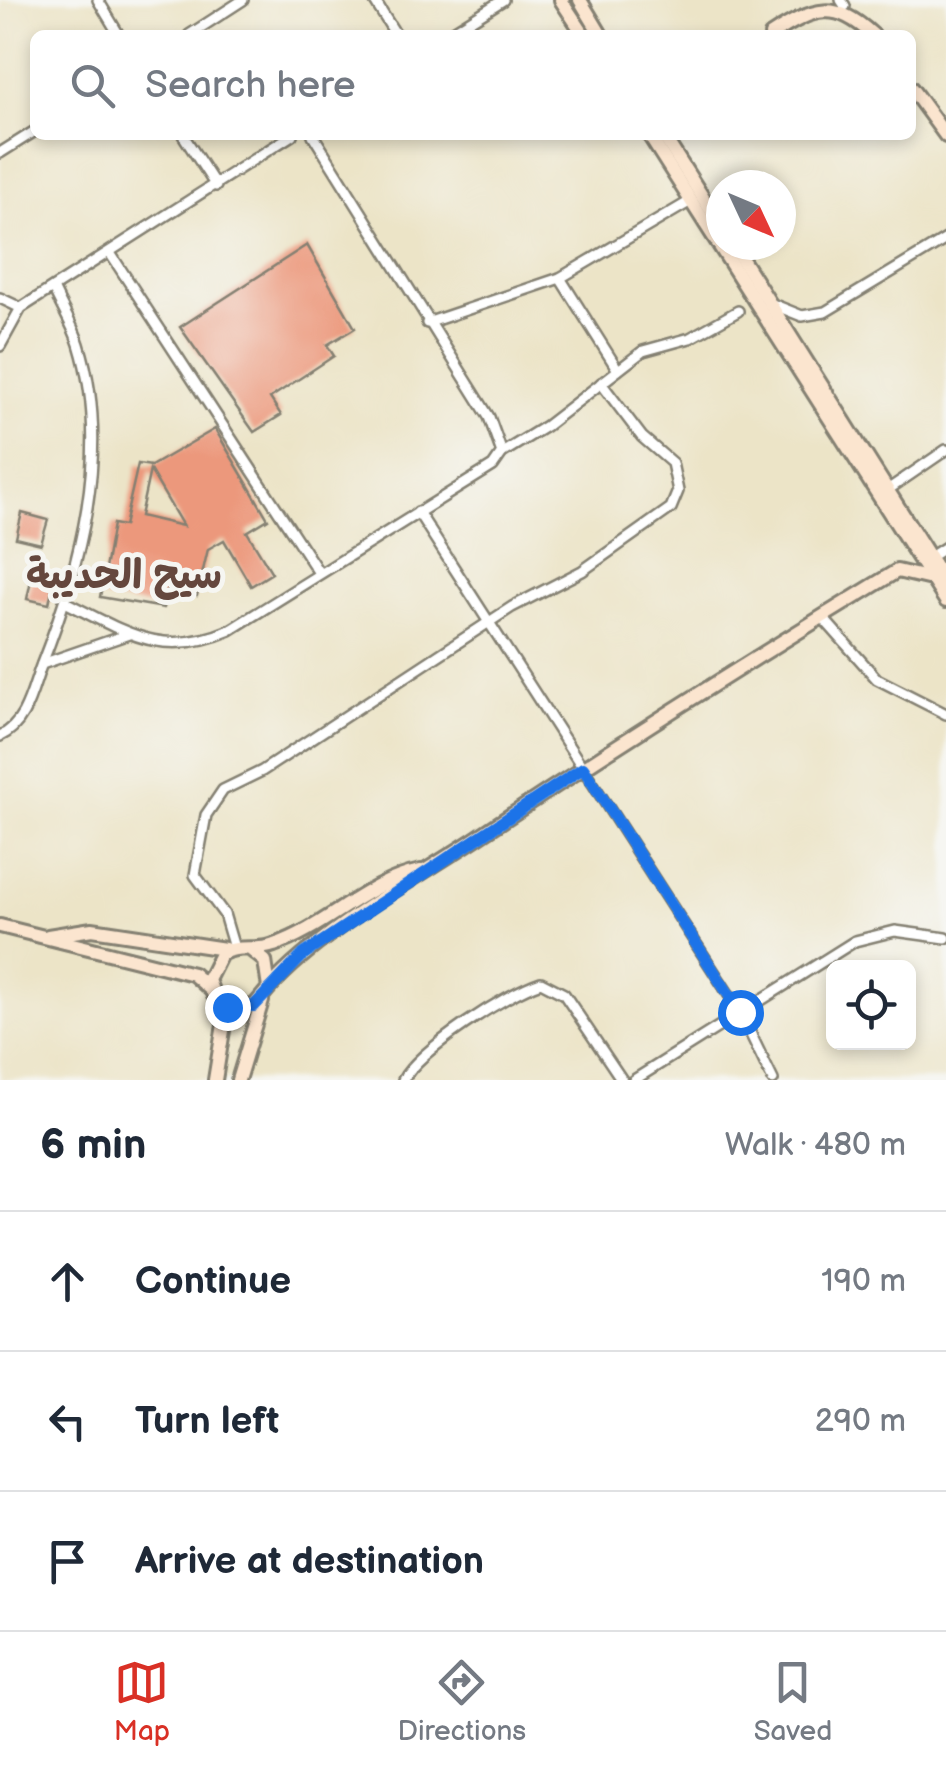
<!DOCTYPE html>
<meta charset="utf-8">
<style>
:root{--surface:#fff;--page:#f2f2f3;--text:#1f2937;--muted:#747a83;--line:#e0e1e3;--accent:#d93025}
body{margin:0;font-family:"Balsamiq Sans","Playpen Sans Arabic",sans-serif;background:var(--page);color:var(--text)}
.controls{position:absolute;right:30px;bottom:30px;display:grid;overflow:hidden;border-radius:15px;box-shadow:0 5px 15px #0003}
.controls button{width:90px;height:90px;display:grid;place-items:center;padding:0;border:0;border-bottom:2px solid var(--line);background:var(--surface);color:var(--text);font:50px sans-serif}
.compass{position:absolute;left:706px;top:170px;width:90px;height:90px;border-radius:50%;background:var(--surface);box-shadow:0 5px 15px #0003;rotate:134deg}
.stop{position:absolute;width:30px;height:30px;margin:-22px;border:8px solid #1a73e8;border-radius:50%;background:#fff}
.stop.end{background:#1a73e8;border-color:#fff;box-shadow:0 2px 10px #0008}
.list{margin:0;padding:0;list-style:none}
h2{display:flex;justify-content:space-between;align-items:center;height:130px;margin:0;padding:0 40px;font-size:42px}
h2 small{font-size:32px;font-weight:400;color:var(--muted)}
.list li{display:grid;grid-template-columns:65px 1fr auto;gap:30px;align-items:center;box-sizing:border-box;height:140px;padding:0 40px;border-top:2px solid var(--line)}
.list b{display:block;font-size:38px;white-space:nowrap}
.list em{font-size:32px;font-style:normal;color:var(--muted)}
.icon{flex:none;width:55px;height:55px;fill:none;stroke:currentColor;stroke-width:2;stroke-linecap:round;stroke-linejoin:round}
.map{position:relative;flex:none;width:946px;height:1080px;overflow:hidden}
.search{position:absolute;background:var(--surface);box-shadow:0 5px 15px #0003;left:30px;right:30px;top:30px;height:110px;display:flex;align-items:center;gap:25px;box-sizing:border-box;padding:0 35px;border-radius:15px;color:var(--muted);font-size:38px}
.sheet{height:550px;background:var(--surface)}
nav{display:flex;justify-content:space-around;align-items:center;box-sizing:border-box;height:140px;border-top:2px solid var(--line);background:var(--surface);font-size:28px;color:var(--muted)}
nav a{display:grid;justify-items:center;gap:5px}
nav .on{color:var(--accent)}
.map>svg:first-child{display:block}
.building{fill:#ec987b;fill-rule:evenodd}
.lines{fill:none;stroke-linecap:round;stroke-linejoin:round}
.street-casing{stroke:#848072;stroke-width:14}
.secondary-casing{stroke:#848072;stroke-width:18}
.street{stroke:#fff;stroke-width:9}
.secondary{stroke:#fbe5cf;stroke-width:12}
.route{stroke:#1a73e8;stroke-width:12}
.labels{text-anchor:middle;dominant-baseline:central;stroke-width:10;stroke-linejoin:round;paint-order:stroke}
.district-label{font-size:40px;font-weight:bold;fill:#65473d;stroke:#f6f6f2}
</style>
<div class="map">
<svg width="946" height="1080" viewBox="0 0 946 1080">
<rect width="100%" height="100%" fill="#f6f6f2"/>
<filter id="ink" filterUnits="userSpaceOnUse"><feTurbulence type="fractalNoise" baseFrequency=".01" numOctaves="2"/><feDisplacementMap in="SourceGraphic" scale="20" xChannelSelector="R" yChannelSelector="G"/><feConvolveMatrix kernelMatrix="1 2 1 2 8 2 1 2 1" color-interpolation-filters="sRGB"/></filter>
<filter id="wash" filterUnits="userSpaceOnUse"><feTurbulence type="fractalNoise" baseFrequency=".0048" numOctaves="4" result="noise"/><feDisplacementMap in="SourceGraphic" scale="40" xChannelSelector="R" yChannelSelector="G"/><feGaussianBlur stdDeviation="2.25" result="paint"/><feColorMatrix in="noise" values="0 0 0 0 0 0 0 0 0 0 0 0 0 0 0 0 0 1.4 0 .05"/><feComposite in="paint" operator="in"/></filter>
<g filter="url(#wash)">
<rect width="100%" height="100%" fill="#ece4c7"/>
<g id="blocks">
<g class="building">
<polygon points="307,245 355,328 327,345 334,356 270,398 281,415 254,432 180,327"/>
<path d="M215,429L268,519L247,532L272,573L251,586L224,540L208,549L197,596L168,589L164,608L100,597L113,524L124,526L138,464L151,466ZM150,470L183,526L140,516Z"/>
<polygon points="22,513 48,520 41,544 16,538"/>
<polygon points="32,575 54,579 49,604 27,599"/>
</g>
</g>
</g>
<g filter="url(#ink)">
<use href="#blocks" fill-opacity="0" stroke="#848072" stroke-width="2.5"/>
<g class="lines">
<defs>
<g id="street">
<polyline points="98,0 119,35"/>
<polyline points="374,0 396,35"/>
<polyline points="841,0 845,6"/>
<polyline points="189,35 243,0"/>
<polyline points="447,35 503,0"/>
<polyline points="183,135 216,186"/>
<polyline points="313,135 489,417 502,453"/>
<polyline points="0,153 35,131"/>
<polyline points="110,253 319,573"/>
<polyline points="560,278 618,370"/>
<polyline points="0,298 21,308"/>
<polyline points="772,304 802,316 825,312 946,239"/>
<polyline points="427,323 560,278 689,202"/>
<polyline points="0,346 21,308 292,135"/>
<polyline points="889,489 946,450"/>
<polyline points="418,512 740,1012 773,1080"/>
<polyline points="930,557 946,547"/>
<path d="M67,603C127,633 163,659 230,630L493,466L502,453L546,426L643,351L690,338L738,311"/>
<polyline points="822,617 877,679 946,714"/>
<polyline points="42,664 129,634"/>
<path d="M0,736C26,725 32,690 41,666C80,567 112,450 79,344C73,325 61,307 53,288"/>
<polyline points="234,948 224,914 195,875 206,815 223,790 262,771 512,607 582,571 671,508 678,491 672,463 642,437 601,383"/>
<path d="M403,1080C419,1050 507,993 541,982L564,994L622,1080"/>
<polyline points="634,1080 855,941 895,931 946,938"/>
</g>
<g id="secondary">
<polyline points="561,0 584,35"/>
<polyline points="580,0 601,35"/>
<path d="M771,35C815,7 835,0 873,35"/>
<polyline points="911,88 946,136"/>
<polyline points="649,135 946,601"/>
<polyline points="663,135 721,226"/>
<polyline points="733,245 946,583"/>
<polyline points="0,926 193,974 210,989"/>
<polyline points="48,936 92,929 225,949"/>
<path d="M250,949L265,961L269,988L254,1006L227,1007L214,996L208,980L221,954C238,944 256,952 274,945C327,927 365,882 421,871"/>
<path d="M269,988C322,930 406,884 472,841C612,748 754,658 897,571L927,578"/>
<polyline points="215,1080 225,1018 219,1003"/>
<polyline points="238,1080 262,1001"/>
</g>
</defs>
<use href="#street" class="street-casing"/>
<use href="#secondary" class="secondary-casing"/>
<use href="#street" class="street"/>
<use href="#secondary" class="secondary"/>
</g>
</g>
<g class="lines" filter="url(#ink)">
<polyline class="route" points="227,1007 254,1006 304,954 583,768 740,1012"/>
</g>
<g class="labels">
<g class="district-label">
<text x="124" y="576">سيح الحديبة</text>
</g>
</g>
</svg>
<div class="controls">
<button><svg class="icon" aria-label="locate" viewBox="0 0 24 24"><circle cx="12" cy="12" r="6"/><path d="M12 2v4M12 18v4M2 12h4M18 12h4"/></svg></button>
</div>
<svg class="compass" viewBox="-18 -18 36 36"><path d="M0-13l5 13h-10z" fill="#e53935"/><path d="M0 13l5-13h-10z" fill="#747a83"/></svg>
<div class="stop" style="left:740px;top:1012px"></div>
<div class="stop end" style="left:227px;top:1007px"></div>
<div class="search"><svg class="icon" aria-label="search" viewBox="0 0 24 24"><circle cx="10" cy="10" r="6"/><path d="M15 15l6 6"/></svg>Search here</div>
</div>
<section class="sheet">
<h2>6 min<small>Walk · 480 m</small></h2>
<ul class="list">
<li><svg class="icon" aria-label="ahead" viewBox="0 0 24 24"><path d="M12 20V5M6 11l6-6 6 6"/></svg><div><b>Continue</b></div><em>190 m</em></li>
<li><svg class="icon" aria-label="left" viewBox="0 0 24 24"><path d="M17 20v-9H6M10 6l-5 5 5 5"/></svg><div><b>Turn left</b></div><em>290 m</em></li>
<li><svg class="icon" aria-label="arrive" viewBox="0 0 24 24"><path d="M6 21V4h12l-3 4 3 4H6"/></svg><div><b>Arrive at destination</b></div></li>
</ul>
</section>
<nav>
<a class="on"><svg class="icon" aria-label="map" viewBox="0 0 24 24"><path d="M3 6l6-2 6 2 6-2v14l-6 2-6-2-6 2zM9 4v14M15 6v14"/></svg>Map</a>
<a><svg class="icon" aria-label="directions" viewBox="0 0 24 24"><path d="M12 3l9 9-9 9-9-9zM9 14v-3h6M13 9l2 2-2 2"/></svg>Directions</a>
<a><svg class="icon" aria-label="saved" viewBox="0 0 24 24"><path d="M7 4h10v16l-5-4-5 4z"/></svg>Saved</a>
</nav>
